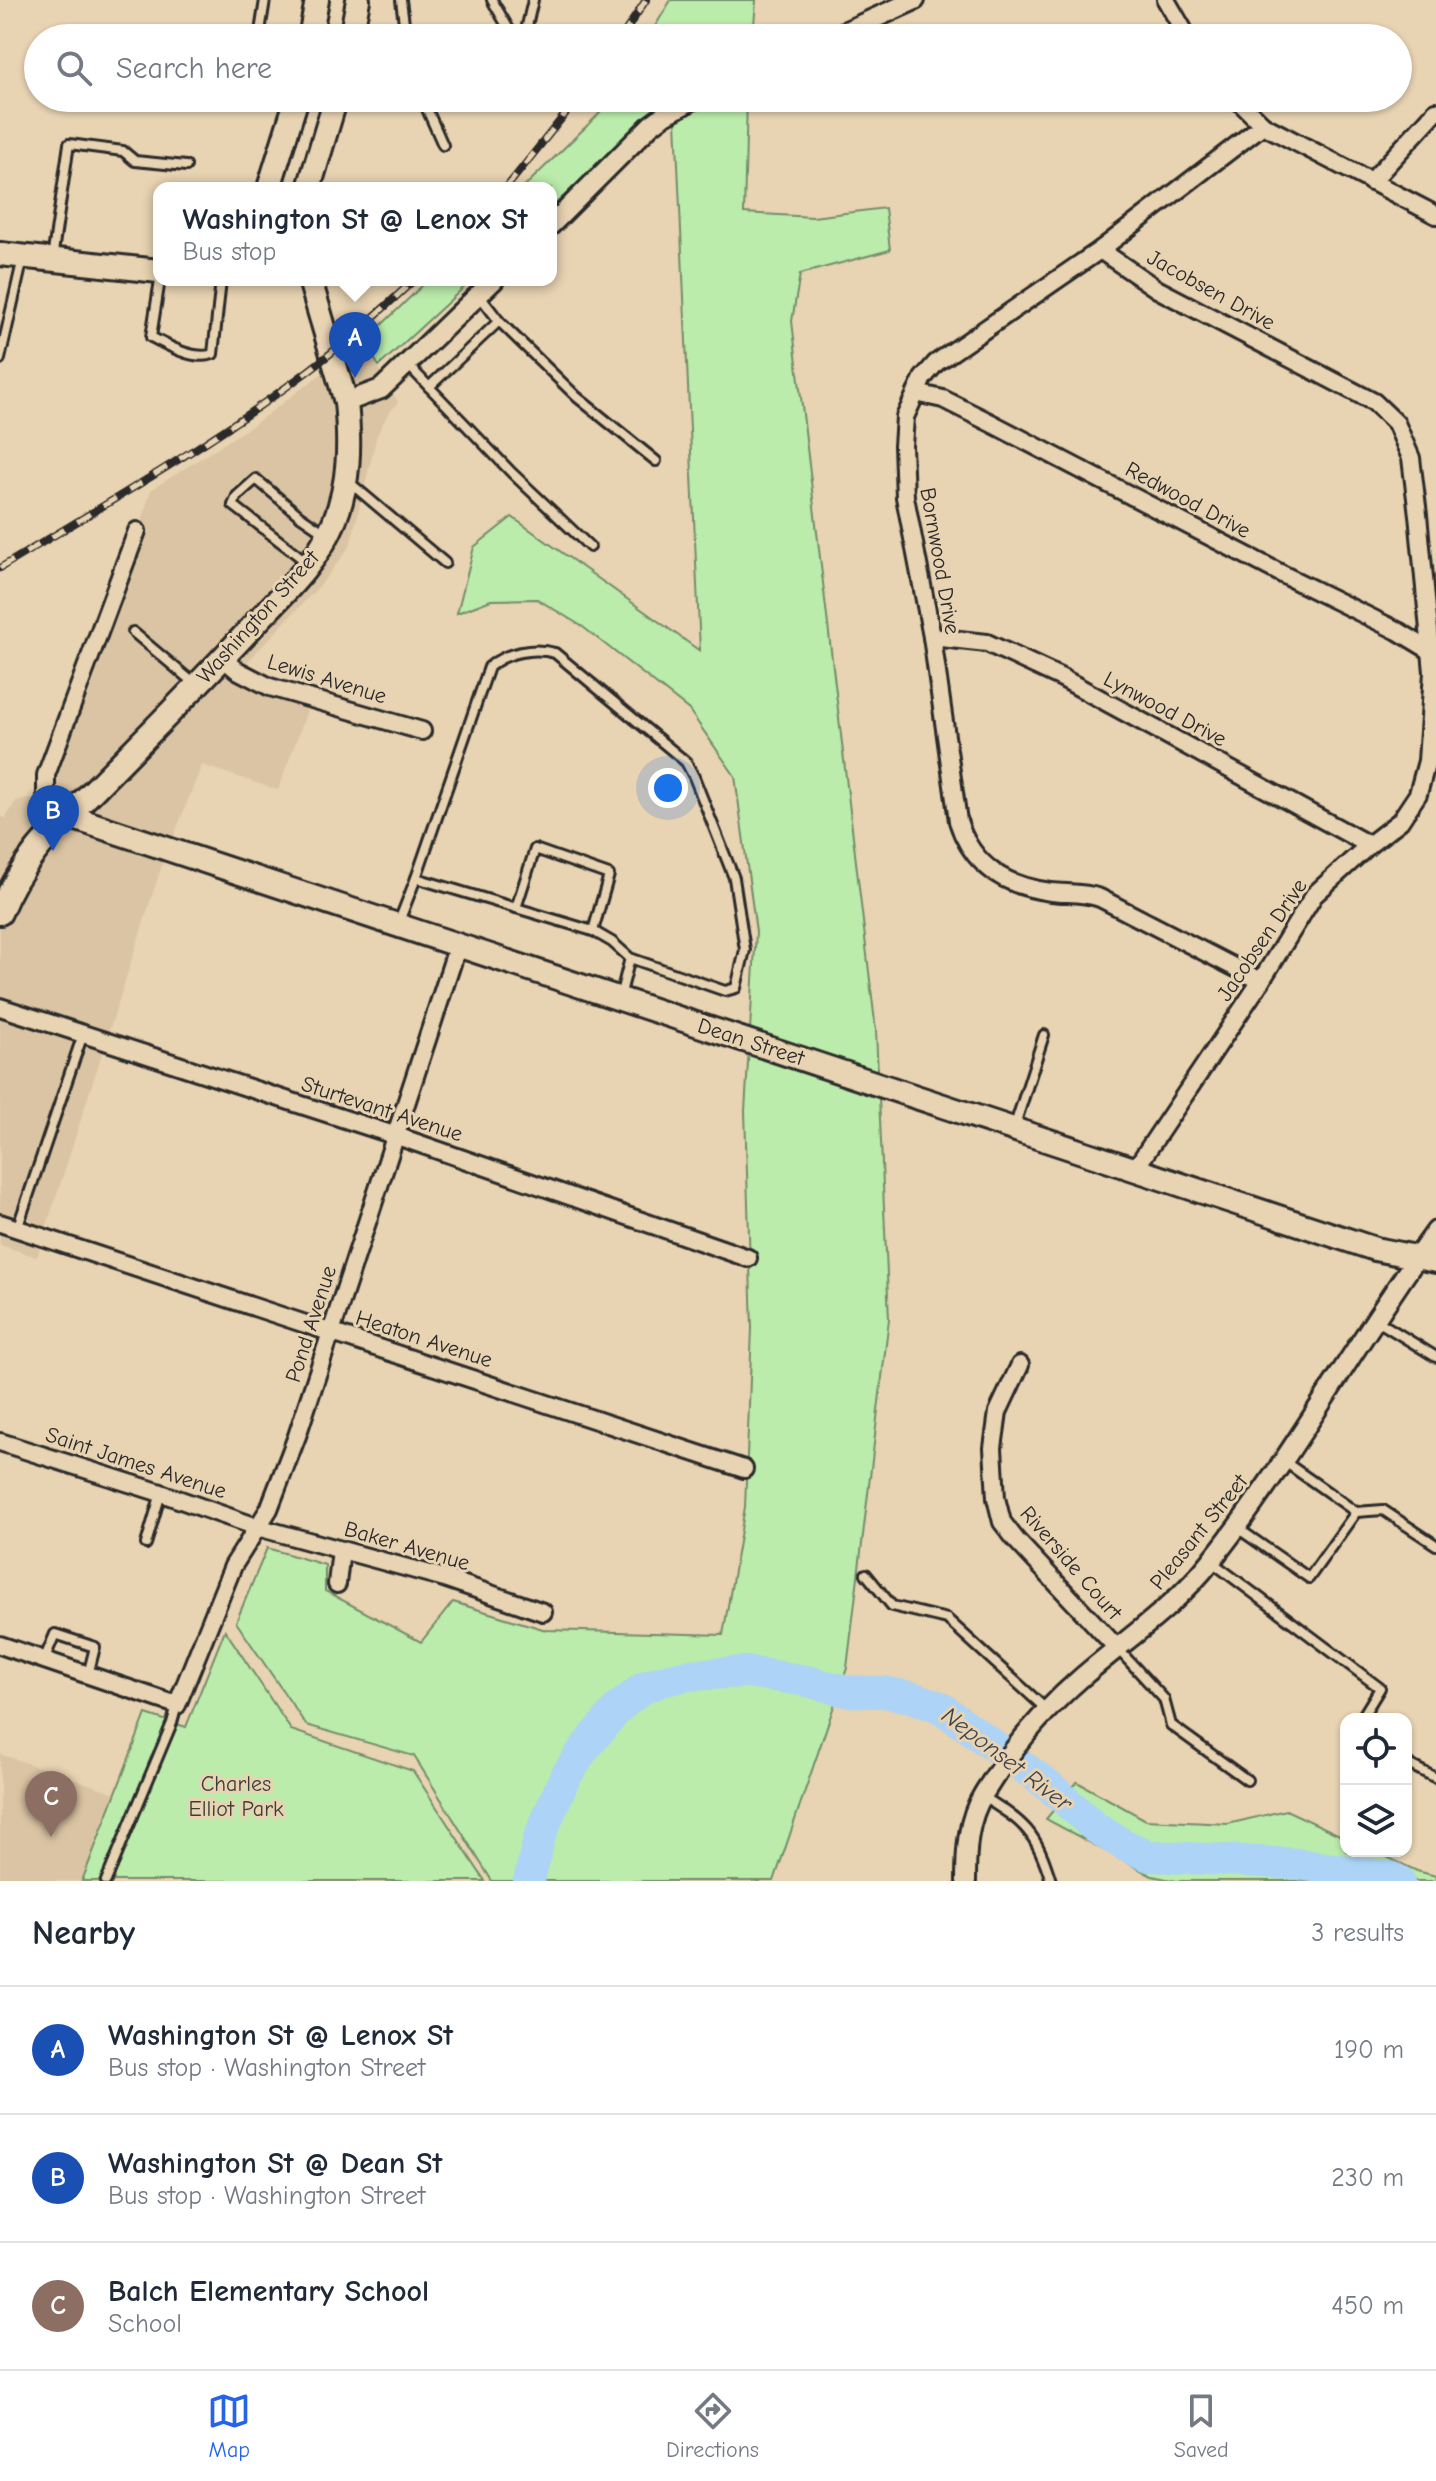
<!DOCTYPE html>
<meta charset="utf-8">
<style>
:root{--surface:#fff;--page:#f2f2f3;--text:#1f2937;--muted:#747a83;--line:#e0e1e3;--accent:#2563eb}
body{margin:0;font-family:"Comic Neue",sans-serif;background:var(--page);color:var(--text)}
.controls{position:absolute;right:24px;bottom:24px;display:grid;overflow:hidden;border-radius:16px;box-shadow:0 2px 6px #0004}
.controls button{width:72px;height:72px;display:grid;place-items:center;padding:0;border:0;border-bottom:2px solid var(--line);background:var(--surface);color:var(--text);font:40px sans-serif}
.you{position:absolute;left:668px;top:788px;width:28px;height:28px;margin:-20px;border:6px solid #fff;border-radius:50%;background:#1a73e8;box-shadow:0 0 0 12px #1a73e833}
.badge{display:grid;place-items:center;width:52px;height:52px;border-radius:50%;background:var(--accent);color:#fff;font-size:26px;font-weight:700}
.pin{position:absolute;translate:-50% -66px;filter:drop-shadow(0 2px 4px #0008)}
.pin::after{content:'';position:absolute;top:42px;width:28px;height:24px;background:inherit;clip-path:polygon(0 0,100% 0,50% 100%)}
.popup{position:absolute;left:153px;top:182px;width:404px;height:104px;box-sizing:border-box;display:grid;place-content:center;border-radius:16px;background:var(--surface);filter:drop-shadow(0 2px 6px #0005);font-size:26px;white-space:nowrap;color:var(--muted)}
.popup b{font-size:30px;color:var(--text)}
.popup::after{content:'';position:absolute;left:50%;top:100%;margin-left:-16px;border:16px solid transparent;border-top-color:var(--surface)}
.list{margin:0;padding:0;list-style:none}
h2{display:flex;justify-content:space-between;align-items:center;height:104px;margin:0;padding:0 32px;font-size:34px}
h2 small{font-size:26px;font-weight:400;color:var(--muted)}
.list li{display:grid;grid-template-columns:52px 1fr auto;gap:24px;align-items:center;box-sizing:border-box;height:128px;padding:0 32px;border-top:2px solid var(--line)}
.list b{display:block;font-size:30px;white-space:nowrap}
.list p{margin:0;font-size:26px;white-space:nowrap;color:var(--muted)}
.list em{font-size:26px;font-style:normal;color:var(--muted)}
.icon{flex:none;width:44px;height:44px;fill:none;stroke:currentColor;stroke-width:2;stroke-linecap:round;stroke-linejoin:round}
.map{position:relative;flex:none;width:1436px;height:1881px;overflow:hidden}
.search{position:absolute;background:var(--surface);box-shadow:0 2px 6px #0004;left:24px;right:24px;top:24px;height:88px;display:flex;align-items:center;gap:20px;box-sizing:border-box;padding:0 28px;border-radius:44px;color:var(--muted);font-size:30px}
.sheet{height:488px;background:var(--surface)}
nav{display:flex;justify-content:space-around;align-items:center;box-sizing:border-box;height:112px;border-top:2px solid var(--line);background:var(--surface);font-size:22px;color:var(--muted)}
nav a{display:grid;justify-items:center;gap:4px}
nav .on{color:var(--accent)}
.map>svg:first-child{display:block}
.built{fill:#dac4a3}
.green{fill:#bbecab;stroke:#738c6b;stroke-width:2}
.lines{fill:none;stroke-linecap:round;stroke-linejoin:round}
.river{stroke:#add3f6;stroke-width:32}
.service-casing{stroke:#2b2b2b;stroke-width:14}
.minor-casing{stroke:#2b2b2b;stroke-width:22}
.tertiary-casing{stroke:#2b2b2b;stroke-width:24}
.secondary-casing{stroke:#2b2b2b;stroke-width:28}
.service{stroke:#e8d3b2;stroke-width:8}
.minor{stroke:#e8d3b2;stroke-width:16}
.tertiary{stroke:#e8d3b2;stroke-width:18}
.secondary{stroke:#e8d3b2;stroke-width:22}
.rail-casing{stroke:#2b2b2b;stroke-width:8}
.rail{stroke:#e8d3b2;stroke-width:5;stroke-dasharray:15;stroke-linecap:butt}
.labels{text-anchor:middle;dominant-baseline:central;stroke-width:6;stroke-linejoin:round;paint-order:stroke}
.street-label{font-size:22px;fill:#2b2b2b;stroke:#e8d3b2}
.park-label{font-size:22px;fill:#393e38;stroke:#e8d3b2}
.water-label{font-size:24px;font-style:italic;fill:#3e4449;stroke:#e8d3b2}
</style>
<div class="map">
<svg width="1436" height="1881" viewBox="0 0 1436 1881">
<rect width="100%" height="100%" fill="#e8d3b2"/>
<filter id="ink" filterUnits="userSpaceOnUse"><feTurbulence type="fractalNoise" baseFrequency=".0125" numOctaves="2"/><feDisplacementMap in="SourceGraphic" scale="16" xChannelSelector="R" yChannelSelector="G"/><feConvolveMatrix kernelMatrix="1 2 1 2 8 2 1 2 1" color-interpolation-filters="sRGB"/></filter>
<g filter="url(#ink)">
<g class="built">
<polygon points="364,342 398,402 386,417 377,435 350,546 322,583 233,677 260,690 308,708 278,790 202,765 161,868 37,1257 0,1245 0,816 6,818 16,801 52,793 54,773 95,678 151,490 256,423"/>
<polygon points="0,1754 118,1794 84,1881 0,1881"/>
</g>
<g class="green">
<polygon points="671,0 756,0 753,38 648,38"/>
<polygon points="609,98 670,98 551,208 551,188 523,188 598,115"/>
<polygon points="675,98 747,98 744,213 813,217 885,208 890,250 800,274 792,321 876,1031 889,1319 847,1668 774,1881 492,1881 414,1756 306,1725 236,1622 267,1548 325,1565 325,1591 421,1642 453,1602 546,1630 723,1635 745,1507 752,1328 745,1111 756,932 735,776 689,710 583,627 537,599 491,600 457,613 474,547 512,517 700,651"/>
<polygon points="428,280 472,280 379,366 364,342"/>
<polygon points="225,1630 291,1730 413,1771 485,1881 82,1881 146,1714 186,1727"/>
<polygon points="1077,1782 1146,1820 1228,1824 1286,1810 1346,1838 1346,1851 1374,1851 1417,1871 1436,1876 1436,1881 1176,1881 1152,1876 1046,1819"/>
</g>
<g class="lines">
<polyline class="river" points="529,1881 539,1838 564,1779 584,1749 619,1707 643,1688 661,1681 687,1675 747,1672 807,1681 845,1691 883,1692 911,1697 940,1707 1048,1785 1096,1828 1124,1845 1149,1856 1298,1864 1391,1877 1399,1881"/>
<defs>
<g id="service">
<polyline points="401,0 406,38"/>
<polyline points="492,0 514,38 526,30 533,0"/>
<polyline points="259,38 265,0"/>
<polyline points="422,98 443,145"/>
<polyline points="52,259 69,144 123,151 135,161 186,166"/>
<path d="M160,280L151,337C169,346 194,361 213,354L221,280"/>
<polyline points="499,321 577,397 656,461"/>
<polyline points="0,359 23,258"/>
<polyline points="408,365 512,473 590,547"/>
<polyline points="429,387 499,321 479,295"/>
<polyline points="349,482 445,563"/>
<polyline points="308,563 233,505 237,496 256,479 300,516 325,533"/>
<polyline points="133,632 196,685"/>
<polyline points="516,908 535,849 609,875 593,931"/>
<polyline points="398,924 416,878"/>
<path d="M620,997L630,958L725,991L736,988L745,950L734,878L694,777L686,762L555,653C534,647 506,652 489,667L416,878L593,931L612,942L630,958"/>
<polyline points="1014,1128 1044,1035"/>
<polyline points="17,1229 83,1034"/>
<polyline points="1376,1320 1436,1357"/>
<polyline points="1285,1462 1356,1512 1383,1510 1436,1545"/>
<polyline points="1236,1527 1309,1578 1356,1512"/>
<polyline points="146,1544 161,1493"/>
<polyline points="1212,1562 1380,1688 1361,1719"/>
<polyline points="866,1574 892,1606 947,1619 1047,1710"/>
<polyline points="1118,1649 1164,1699 1171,1725 1247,1780"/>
<polyline points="44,1660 55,1634 95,1647 88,1675"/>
<polyline points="1406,1763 1436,1778"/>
<path d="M982,1796C1025,1823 1036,1831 1051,1881"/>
<polyline points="106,1881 172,1723 177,1705"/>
</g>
<g id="minor">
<polyline points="1166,0 1188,38"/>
<polyline points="1236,98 1263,125 1436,215"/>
<polyline points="1371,182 1436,111"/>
<polyline points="1100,250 1157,289 1374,402 1396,423 1411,458 1418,515 1433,672 1427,761 1418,794 1400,821 1369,845 1314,895 1261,981 1135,1169"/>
<polyline points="916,393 943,399 991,423 1284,575 1398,631 1436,654"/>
<polyline points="932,637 987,643 1062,678 1369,845"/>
<polyline points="223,658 237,670 270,687 422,731"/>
<polyline points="68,816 46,794 46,775 137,531"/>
<path d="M1261,981L1100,898C1082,892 1068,894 1051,892C1005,886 972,866 958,821L932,637L905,497L903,446L905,417L923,378L936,363L1100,250L1263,125"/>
<polyline points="0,1007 397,1136 748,1258"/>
<polyline points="0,1223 744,1469"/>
<polyline points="1020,1365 998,1412 993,1448 996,1498 1002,1522 1016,1540 1117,1648"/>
<polyline points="0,1442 161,1493 257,1527 441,1577 543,1612"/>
<polyline points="337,1584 341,1550"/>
<polyline points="0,1645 177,1705 233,1566 269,1509 297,1436 458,945"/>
</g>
<g id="tertiary">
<polyline points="831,38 915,0"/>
<polyline points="551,225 651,125 663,116 696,98"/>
<polyline points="346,402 381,389 494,280"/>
<path d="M966,1881C966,1851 967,1820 984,1793C1010,1751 1043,1711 1081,1678C1127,1638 1172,1610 1211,1561C1294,1456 1357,1339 1436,1231"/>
</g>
<g id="secondary">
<polyline points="310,38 317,0"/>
<polyline points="351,38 358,0"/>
<polyline points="269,188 297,98"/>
<polyline points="309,188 336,98"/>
<polyline points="0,254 159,271"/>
<polyline points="68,816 1375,1249 1436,1261"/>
<path d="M0,913C21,859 55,829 95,789C148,735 201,682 252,627C282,595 317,563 334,522C350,483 350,443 346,402L310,280"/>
</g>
</defs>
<use href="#service" class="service-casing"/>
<use href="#minor" class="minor-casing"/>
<use href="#tertiary" class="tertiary-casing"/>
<use href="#secondary" class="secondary-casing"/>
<use href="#service" class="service"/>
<use href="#minor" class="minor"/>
<use href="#tertiary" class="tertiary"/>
<use href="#secondary" class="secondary"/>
<defs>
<g id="rail">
<polyline points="621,38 646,0"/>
<polyline points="506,188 578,98"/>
<path d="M0,568C104,505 211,444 308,371C345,343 380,312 414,280"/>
</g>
</defs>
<use href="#rail" class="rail-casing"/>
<use href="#rail" class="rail"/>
</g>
</g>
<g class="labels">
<g class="street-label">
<text transform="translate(1211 290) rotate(29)">Jacobsen Drive</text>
<text transform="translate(1188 500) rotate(28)">Redwood Drive</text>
<text transform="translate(940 561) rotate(80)">Bornwood Drive</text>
<text transform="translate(258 617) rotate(-48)">Washington Street</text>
<text transform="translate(327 679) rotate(17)">Lewis Avenue</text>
<text transform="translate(1165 709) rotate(28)">Lynwood Drive</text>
<text transform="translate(1262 940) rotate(-56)">Jacobsen Drive</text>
<text transform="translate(751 1042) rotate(18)">Dean Street</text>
<text transform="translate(382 1109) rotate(18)">Sturtevant Avenue</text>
<text transform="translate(311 1324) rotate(-72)">Pond Avenue</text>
<text transform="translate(424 1339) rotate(18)">Heaton Avenue</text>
<text transform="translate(136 1463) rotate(18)">Saint James Avenue</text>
<text transform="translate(1199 1532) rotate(-51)">Pleasant Street</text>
<text transform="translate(407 1546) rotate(16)">Baker Avenue</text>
<text transform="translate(1071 1563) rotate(49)">Riverside Court</text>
</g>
<g class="park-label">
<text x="236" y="1784">Charles<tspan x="236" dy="25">Elliot Park</tspan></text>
</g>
<g class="water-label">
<text transform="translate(1007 1759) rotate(37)">Neponset River</text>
</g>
</g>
</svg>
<div class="controls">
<button><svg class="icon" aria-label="locate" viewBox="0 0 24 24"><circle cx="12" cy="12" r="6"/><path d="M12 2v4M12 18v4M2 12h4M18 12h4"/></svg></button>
<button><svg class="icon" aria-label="layers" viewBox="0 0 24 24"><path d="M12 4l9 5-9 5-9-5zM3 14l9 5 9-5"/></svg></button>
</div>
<div class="you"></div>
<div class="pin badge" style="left:355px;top:378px;background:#1a4fb4">A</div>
<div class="popup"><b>Washington St @ Lenox St</b>Bus stop</div>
<div class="pin badge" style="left:53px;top:851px;background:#1a4fb4">B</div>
<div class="pin badge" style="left:51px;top:1837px;background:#8d6e63">C</div>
<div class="search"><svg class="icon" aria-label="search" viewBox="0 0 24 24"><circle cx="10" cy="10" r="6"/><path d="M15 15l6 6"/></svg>Search here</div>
</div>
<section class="sheet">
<h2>Nearby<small>3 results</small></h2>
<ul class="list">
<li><span class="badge" style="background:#1a4fb4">A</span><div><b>Washington St @ Lenox St</b><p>Bus stop · Washington Street</p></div><em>190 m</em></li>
<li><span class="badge" style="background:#1a4fb4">B</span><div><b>Washington St @ Dean St</b><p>Bus stop · Washington Street</p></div><em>230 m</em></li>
<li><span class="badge" style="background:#8d6e63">C</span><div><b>Balch Elementary School</b><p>School</p></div><em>450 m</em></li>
</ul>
</section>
<nav>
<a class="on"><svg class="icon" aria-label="map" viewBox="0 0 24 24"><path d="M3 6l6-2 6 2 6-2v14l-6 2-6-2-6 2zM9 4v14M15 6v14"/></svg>Map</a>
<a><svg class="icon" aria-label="directions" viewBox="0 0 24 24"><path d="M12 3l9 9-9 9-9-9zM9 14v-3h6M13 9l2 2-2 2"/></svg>Directions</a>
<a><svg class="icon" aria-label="saved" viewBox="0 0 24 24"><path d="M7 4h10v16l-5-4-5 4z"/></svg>Saved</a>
</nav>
